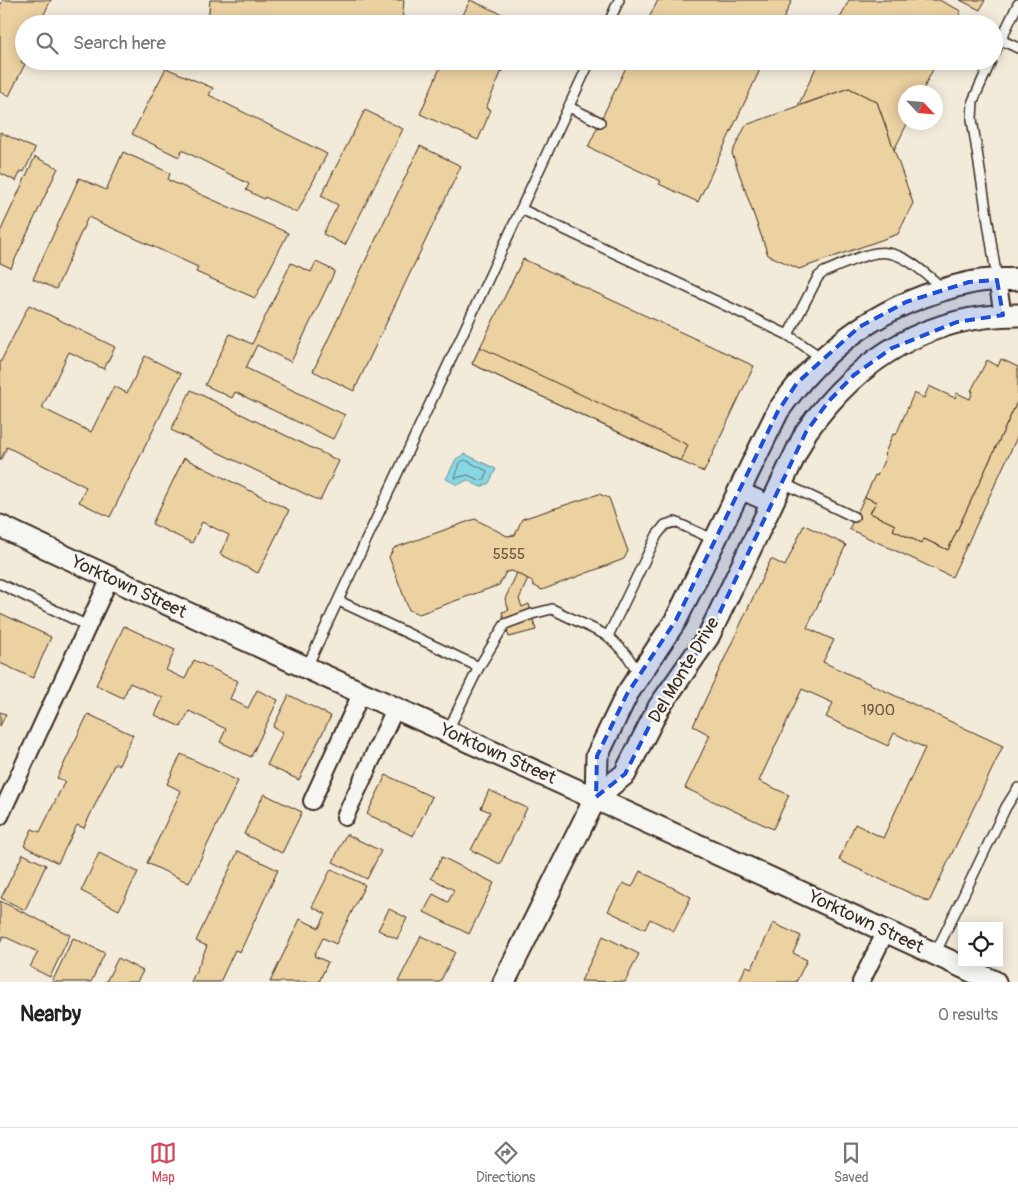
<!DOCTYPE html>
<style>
:root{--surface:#fff;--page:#f6f6f6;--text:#222;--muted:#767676;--line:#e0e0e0;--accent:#d1495b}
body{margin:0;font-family:Pangolin,sans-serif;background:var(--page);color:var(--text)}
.controls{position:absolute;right:15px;bottom:15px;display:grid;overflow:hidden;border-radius:0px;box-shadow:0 2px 12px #0003}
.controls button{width:45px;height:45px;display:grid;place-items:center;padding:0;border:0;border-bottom:1px solid var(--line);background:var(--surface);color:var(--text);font:25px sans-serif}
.compass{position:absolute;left:898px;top:85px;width:45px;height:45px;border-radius:50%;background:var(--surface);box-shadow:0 2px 12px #0003;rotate:116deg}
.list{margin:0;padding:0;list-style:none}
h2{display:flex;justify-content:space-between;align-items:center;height:65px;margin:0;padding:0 20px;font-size:21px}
h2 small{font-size:16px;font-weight:400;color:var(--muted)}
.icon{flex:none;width:28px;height:28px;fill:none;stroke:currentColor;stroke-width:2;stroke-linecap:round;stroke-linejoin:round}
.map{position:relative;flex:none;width:1018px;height:982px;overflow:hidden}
.search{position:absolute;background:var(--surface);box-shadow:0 2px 12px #0003;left:15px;right:15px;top:15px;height:55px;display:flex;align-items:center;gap:12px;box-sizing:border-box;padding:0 18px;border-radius:28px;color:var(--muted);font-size:19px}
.sheet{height:145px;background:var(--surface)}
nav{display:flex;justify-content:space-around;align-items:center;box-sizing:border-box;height:70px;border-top:1px solid var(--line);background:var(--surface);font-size:14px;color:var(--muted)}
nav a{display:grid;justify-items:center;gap:2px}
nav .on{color:var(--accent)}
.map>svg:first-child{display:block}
.water{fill:#88d7e4;stroke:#699295}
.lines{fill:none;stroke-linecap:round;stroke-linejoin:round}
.shore{stroke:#5a6f6d;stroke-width:1}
.building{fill:#ecd1a1;stroke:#3b2a1e}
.service-casing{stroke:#3b2a1e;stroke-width:12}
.minor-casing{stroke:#3b2a1e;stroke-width:20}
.tertiary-casing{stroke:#3b2a1e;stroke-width:25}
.service{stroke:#f6f6f2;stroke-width:9}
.minor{stroke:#f6f6f2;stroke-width:16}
.tertiary{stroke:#f6f6f2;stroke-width:21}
.marked{fill:#1d4ed8;fill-opacity:0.2;stroke:#1d4ed8;stroke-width:4;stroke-dasharray:10 6;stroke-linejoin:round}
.labels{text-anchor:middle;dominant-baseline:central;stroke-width:5;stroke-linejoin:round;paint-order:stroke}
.number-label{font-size:15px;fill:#67543f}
.street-label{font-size:18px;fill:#3b2a1e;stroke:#f6f6f2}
</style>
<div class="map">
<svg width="1018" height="982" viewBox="0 0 1018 982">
<rect width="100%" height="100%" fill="#f3ebda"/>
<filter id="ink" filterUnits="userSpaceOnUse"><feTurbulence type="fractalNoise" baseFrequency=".02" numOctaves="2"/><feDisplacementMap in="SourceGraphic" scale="10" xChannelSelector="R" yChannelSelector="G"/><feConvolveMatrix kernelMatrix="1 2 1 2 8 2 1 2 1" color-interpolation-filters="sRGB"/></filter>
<g filter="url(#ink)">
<polygon class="water" points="465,454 496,469 489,483 481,487 467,480 458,485 446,479 456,459"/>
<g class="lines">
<polygon class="shore" points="465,460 487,471 485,479 481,481 468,475 455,478 460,463"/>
</g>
<g class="building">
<polygon points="3,0 51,0 39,24 24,24 24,55 21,62 25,64 9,96 0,92 0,6"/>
<polygon points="210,0 404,0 402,24 208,24"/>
<polygon points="470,0 525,24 459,24"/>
<polygon points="658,0 792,0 781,24 646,24"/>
<polygon points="849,0 939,0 961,11 955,24 837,24"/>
<polygon points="960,0 985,0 980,10"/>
<polygon points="211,61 263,61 263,65"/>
<polygon points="365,61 399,61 399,64"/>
<polygon points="443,61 506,61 486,108 491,110 478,140 420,114"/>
<polygon points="629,61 764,61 698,202 659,184 661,181 588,147"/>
<polygon points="819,61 937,61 922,92 906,92 906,122 908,122 894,150 877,102 849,88 798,106"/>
<polygon points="166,68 213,88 209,95 327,154 297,213 265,197 264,199 246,190 249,184 182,150 179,157 132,134"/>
<polygon points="849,88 877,102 913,203 898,234 799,269 768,255 732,153 746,125"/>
<polygon points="365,110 403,129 345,245 323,234 338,205 321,196"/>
<polygon points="0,132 35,149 24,172 21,171 16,181 0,173"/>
<polygon points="420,146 461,166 354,391 313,371"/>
<polygon points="123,152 170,173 168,180 288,233 255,298 196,272 198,267 88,217 56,289 33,279 79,178 106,190"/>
<polygon points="35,157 58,168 11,268 0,263 0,232"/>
<polygon points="523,259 754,366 704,472 472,364"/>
<polygon points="316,262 335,271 291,362 257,345 246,368 345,415 333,439 235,392 232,398 205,385 230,334 252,344 291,263 311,272"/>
<polygon points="29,305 115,347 104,369 69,352 42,408 91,432 114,386 127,393 145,356 181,374 110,517 79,502 86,487 7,447 0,461 0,363"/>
<polygon points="480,347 688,445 681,461 472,364"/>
<polygon points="1001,359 1018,367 1018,400 948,550 924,539 921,543 893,530 895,525 870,513 876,502 865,497 875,475 877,476 886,456 884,455 893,434 896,435 914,393 924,398 929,386 955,398 957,393 970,399 973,391 971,391 987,360 998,366"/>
<polygon points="191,390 339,461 320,501 171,430"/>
<polygon points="1018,400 1018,435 952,577 849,529 865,497 876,502 870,513 895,525 893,530 921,543 924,539 948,550"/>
<polygon points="184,458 289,510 258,573 220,554 229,535 202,522 192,543 152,524"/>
<polygon points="599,494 609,498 628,551 624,559 542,590 533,585 532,581 512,571 506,572 499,585 419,614 409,610 389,557 394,548 475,519 507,536 515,535 522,519"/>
<polygon points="804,525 846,545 807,628 834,640 823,662 1003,746 929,902 839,860 855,824 883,838 925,748 894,733 888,746 826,717 833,703 802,689 759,781 789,795 773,829 685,788 710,735 693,726 771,559 785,566"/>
<polygon points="517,573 528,579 519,599 522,607 529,604 536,630 509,637 502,612 509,610 505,599"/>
<polygon points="0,613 51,637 33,678 0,663"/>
<polygon points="124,626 175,650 166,670 185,679 194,660 238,681 230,699 248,708 257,690 278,700 251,757 220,742 226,729 189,711 181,727 155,715 163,698 130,683 123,698 96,685"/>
<polygon points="289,695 331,716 299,780 267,765 283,732 273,727"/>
<polygon points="0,712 6,714 0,726"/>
<polygon points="88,714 133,735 119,765 115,763 84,828 77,825 58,863 24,846 32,829 40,832 65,781 57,778"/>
<polygon points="181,754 238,781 189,883 147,863 181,791 167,784"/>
<polygon points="386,775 432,797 413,836 367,814"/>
<polygon points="489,790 527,808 500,864 471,850 490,812 481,808"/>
<polygon points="264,794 302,812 282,853 244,834"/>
<polygon points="346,834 381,851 367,879 333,862"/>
<polygon points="238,851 278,870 240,952 235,950 220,982 191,982 207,946 196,941"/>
<polygon points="99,853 138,872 119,910 81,891"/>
<polygon points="23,854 46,865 25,910 1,898"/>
<polygon points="442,857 494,883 469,934 424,912 433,894 448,902 454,890 431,878"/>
<polygon points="331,869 365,885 336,944 323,938 314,956 328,962 319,982 270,982 300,919 319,928 326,914 312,907"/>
<polygon points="640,871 691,897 674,931 650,919 645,929 608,911 623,883 632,887"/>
<polygon points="0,901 70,935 50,977 30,967 38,952 3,936 0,943"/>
<polygon points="389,909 407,918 397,939 378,930"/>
<polygon points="773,923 801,936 793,953 807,960 796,982 739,982 746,966 752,968"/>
<polygon points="421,936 455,952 440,982 398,982"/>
<polygon points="603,936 639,954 625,982 581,981"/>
<polygon points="73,938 105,953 91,982 52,982"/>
<polygon points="118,958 143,971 137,982 106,982"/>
</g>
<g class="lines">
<defs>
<g id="service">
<polyline points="608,24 619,0"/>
<polyline points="1001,40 1018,48"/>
<polyline points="994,54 1018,4"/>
<polyline points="991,61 973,101 972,119 997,280"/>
<polyline points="569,107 600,122"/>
<polyline points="521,209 788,335 822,358"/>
<path d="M788,335L818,277L824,272C840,266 858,256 876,253C901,248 925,274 943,288"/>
<polyline points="781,482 854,517"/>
<polyline points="0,584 88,626"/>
<polyline points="339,601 479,667"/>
<polyline points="608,636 657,535 665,525 675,522 715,540"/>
<polyline points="306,669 590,61"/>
<polyline points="447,732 479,667 505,624 532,614 552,609 608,636 626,654 640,675"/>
<polyline points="935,954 1006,807 1018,788"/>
</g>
<g id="minor">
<polyline points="997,280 1003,315"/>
<polyline points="739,490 770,504"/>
<polyline points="312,801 361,694"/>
<polyline points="0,816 110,578"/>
<polyline points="345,817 395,709"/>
<polyline points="861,982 886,931"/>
</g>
<g id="tertiary">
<path d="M0,526C330,682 665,827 995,982"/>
<path d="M596,797L597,756L627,694L676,620L778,411C825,343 887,301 969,283C984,279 1002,280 1018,279"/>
<path d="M504,982L596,797L625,774L659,707L708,637L806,432C858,359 926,315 1018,315"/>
</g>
</defs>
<use href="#service" class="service-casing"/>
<use href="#minor" class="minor-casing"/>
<use href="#tertiary" class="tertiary-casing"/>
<use href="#service" class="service"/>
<use href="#minor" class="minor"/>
<use href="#tertiary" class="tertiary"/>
</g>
</g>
<path class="marked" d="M997,280L1003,315L957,322L892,348L854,375L828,402L806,432L708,637L659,707L625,774L596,797L597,756L627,694L676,620L778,411L797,383L859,327L906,302L969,282Z"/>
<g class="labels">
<g class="number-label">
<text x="509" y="554">5555</text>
<text x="878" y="710">1900</text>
</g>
<g class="street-label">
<text transform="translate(129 587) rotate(25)">Yorktown Street</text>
<text transform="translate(684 670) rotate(-59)">Del Monte Drive</text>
<text transform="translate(498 754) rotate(24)">Yorktown Street</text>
<text transform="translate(866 922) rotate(25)">Yorktown Street</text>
</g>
</g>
</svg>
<div class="controls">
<button><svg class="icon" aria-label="locate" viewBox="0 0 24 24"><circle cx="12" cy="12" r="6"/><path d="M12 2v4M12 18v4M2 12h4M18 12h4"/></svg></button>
</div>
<svg class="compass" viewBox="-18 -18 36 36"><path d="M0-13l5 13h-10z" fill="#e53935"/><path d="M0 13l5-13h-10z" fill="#767676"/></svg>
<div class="search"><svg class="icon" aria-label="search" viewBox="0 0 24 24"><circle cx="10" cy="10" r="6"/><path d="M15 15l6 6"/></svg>Search here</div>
</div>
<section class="sheet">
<h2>Nearby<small>0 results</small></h2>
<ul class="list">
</ul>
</section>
<nav>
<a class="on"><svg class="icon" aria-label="map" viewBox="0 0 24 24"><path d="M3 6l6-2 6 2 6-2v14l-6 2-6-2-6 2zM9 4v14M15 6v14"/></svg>Map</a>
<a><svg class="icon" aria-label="directions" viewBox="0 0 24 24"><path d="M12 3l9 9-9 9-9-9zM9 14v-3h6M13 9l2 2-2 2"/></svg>Directions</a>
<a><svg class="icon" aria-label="saved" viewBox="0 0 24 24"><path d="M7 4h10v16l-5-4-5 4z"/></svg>Saved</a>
</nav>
